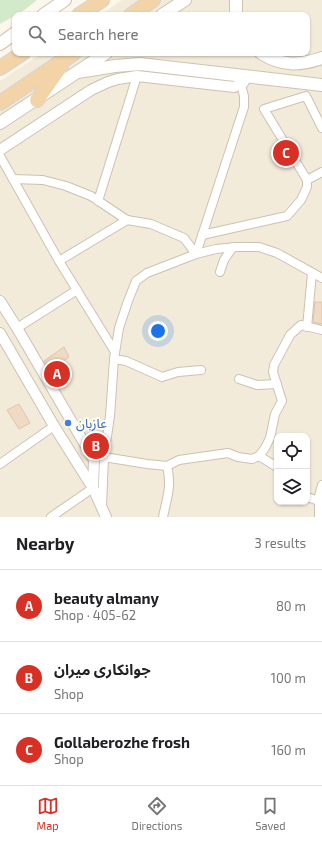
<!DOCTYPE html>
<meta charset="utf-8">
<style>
:root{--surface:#fff;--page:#f6f6f6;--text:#202124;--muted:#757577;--line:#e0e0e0;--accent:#d93025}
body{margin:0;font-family:"Exo 2","Noto Sans Arabic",sans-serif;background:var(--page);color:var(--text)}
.controls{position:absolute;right:12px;bottom:12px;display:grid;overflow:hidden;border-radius:8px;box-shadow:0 1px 3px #0004}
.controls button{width:36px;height:36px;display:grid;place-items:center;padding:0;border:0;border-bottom:1px solid var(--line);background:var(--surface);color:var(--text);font:20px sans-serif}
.you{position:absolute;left:158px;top:331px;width:14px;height:14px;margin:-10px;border:3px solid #fff;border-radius:50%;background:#1a73e8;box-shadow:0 0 0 6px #1a73e833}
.badge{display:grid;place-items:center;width:26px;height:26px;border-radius:50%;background:var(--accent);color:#fff;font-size:13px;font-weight:700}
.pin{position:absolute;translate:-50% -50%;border:2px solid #fff;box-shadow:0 1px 4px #0006}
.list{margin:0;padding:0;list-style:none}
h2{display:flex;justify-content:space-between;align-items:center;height:52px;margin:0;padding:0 16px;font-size:17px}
h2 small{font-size:13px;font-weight:400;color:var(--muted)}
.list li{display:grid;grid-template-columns:26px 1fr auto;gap:12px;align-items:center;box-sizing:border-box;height:72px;padding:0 16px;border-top:1px solid var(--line)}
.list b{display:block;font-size:15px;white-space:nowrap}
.list p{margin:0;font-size:13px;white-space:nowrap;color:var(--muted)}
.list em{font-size:13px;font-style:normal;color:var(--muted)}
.icon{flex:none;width:22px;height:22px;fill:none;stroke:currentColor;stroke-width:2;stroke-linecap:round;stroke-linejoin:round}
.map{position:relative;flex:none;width:322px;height:517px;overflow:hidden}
.search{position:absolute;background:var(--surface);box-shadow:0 1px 3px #0004;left:12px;right:12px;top:12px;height:44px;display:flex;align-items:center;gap:10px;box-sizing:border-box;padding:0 14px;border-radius:8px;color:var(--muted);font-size:15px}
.sheet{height:268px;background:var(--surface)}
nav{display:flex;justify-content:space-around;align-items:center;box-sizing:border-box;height:56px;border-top:1px solid var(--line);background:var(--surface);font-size:11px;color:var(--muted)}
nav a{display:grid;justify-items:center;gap:2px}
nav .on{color:var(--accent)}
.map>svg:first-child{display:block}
.residential{fill:#f3ebda;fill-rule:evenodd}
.green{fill:#d2e9ca}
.building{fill:#efdbc5;stroke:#e0c4a6}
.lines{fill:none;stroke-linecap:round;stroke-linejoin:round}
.minor-casing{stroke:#cdc1b1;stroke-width:10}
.tertiary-casing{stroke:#cdc1b1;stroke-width:12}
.secondary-casing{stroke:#d0c2af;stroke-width:14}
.trunk-casing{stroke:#d8d3ce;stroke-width:16}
.minor{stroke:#fff;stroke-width:8}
.tertiary{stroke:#fff;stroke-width:10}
.secondary{stroke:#fff;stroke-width:12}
.trunk{stroke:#f2d4a8;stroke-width:14}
.shop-dot{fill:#3f7fe0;stroke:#fefbf2;stroke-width:1.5}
.labels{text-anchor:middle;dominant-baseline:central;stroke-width:4;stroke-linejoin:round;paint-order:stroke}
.shop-label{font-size:13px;fill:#366cbe;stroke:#fefbf2;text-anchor:start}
</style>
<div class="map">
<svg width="322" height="517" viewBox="0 0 322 517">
<rect width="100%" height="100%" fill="#fbf7eb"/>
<path class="residential" d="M122,0H322V517H0V81L42,53H307V15H100ZM277,436H307V502H277Z"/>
<polygon class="green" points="0,0 37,0 23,11 0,24"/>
<g class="building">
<polygon points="315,302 322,302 322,324 313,322"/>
<polygon points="64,347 69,357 58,365 65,376 56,381 44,361"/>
<polygon points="19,404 30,423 19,429 7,410"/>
</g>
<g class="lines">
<defs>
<g id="minor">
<polyline points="322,128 306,96 264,109 307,180 322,172"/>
<polyline points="0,156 59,261"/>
<polyline points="13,179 43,180 66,186 91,196 127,220 151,224 184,238 196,254"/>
<polyline points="98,201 137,76"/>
<polyline points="202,235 287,216 301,200 307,187 307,180"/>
<polyline points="196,254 244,107 244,96 241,85"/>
<polyline points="220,272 224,260 233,247"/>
<polyline points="307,327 312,273"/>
<polyline points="17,328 77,290"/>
<polyline points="115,352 59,261 127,220"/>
<polyline points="114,359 126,361 162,377 178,372 201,370"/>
<polyline points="239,379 257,385 277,384"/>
<polyline points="259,456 277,467"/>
<polyline points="104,457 147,464 167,466 179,460 228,453 238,457 252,459 259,456 265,448 270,438 275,414 282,401 273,372 274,365 290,335 301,325 322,330"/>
<polyline points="0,464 54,426"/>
<polyline points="307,497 319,501"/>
<polyline points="102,506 104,457 110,416 114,359 119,328 128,301 136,281 147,273 196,254 216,249 237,247 259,247 277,253 322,278"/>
<polyline points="51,517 93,488"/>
<path d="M163,517C167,497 172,487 167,466"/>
<polyline points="319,517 319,496 322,485"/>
</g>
<g id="tertiary">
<polyline points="0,150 91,90 108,82 118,79 137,76 234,87 243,83 247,76"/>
<polyline points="0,301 17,328 94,460 93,488"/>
<polyline points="0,333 54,426 93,488 106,517"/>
</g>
<g id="secondary">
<polyline points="236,0 236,15"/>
<polyline points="43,15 65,0"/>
<polyline points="162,15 185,0"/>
<polyline points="0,44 15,33"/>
<path d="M261,53C281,66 300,66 322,58"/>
<polyline points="78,72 115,66 140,64 322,85"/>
<polyline points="0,123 106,53"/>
</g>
<g id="trunk">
<polyline points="79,15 102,0"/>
<polyline points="131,15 153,0"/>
<polyline points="0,68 23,53"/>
<polyline points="37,100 61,66"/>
<polyline points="0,103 74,53"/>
</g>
</defs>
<use href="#minor" class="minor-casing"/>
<use href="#tertiary" class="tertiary-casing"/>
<use href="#secondary" class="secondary-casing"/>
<use href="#trunk" class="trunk-casing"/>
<use href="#minor" class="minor"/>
<use href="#tertiary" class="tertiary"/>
<use href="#secondary" class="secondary"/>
<use href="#trunk" class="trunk"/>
</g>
<circle class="shop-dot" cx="68" cy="423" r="4"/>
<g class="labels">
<g class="shop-label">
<text x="76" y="423">عازبان</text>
</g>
</g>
</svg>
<div class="controls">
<button><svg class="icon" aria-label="locate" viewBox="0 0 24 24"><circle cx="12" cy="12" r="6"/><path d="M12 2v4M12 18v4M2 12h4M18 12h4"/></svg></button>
<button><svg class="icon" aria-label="layers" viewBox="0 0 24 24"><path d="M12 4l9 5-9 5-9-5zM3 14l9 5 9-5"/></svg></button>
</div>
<div class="you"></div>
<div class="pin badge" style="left:57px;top:374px">A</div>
<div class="pin badge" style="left:96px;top:446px">B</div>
<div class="pin badge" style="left:286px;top:153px">C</div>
<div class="search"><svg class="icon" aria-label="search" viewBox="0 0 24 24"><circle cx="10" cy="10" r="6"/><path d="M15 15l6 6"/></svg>Search here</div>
</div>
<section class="sheet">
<h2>Nearby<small>3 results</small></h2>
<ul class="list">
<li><span class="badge">A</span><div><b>beauty almany</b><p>Shop · 405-62</p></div><em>80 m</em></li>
<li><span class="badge">B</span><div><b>جوانكاری میران</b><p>Shop</p></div><em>100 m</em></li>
<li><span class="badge">C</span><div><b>Gollaberozhe frosh</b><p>Shop</p></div><em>160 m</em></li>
</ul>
</section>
<nav>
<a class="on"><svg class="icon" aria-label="map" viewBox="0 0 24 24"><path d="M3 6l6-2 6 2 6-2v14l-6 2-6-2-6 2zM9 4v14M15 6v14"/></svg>Map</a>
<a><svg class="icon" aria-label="directions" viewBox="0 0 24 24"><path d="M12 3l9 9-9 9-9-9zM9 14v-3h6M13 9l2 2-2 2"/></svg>Directions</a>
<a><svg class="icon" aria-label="saved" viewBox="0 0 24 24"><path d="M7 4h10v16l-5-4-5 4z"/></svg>Saved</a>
</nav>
